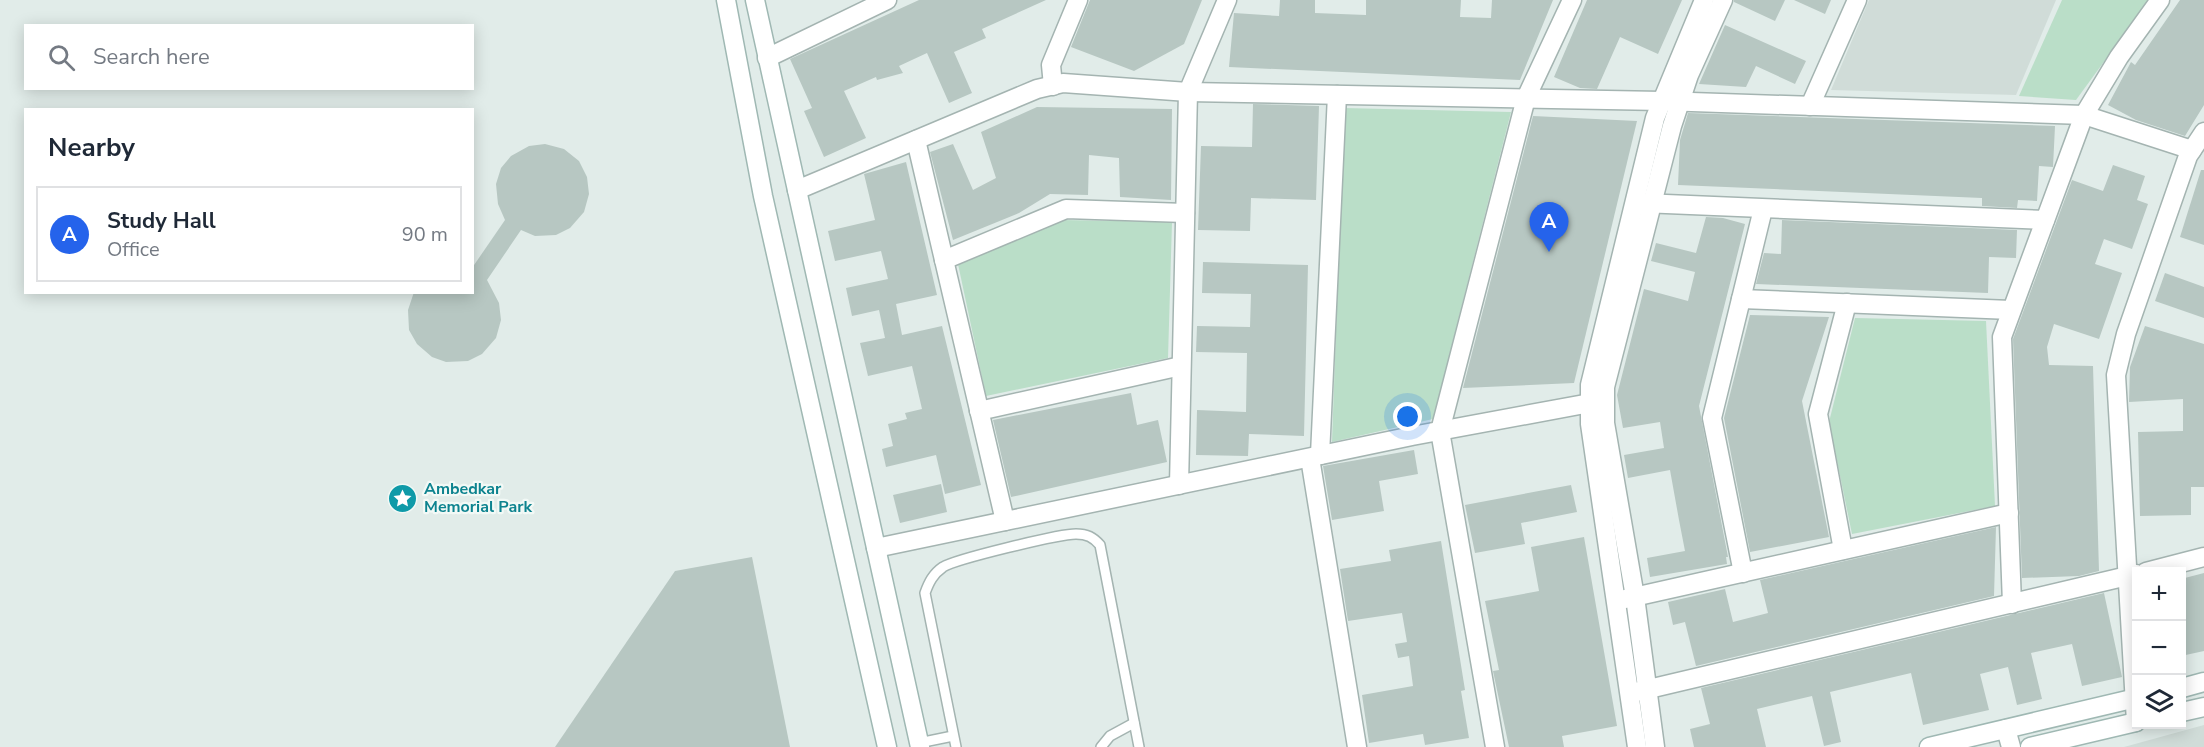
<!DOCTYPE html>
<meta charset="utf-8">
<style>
:root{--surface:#fff;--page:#f2f2f3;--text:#1f2937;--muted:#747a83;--line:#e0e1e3;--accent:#2563eb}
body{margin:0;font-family:"Nunito Sans",sans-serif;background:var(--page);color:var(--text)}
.controls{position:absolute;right:18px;bottom:18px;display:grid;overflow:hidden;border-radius:0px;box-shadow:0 3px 15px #0003}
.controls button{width:54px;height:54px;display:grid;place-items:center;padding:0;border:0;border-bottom:2px solid var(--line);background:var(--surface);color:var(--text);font:30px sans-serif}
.you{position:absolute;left:1408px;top:417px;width:21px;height:21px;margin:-15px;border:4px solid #fff;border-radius:50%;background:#1a73e8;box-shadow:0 0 0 9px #1a73e833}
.badge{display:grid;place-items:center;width:39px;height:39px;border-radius:50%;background:var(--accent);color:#fff;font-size:20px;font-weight:700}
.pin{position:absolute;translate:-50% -50px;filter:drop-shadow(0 2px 3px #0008)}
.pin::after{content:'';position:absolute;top:32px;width:21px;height:18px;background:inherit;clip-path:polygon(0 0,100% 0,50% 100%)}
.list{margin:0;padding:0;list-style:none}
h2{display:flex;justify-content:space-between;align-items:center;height:78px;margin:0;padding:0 24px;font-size:26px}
h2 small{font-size:20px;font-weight:400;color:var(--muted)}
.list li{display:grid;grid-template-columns:39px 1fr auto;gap:18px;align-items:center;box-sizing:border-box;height:96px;margin:0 12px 12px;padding:0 12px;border:2px solid var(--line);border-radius:0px}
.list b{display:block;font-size:22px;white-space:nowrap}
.list p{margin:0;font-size:20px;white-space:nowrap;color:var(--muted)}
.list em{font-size:20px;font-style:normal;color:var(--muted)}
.icon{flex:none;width:33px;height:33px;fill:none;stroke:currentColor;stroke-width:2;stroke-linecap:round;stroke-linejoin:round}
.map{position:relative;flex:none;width:2204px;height:747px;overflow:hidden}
.search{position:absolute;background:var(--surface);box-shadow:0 3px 15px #0003;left:24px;top:24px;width:450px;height:66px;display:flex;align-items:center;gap:15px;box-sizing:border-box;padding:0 21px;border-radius:0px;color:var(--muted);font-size:22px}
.panel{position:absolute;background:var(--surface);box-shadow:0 3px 15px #0003;left:24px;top:108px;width:450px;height:186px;border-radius:0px}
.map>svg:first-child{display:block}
.built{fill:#d0dcd8}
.green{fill:#badec8}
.building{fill:#b7c7c2}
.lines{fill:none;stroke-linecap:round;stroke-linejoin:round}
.lane-casing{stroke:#a4b4b1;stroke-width:12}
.street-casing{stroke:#a4b4b1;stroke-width:21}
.secondary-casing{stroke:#9fb8b3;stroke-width:21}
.lane{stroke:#fff;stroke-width:9}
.street{stroke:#fff;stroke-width:18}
.secondary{stroke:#fff;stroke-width:18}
.labels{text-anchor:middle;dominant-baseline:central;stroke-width:4.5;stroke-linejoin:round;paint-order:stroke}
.culture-label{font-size:16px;font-weight:bold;fill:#0d838f;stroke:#f2f9f6;text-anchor:start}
</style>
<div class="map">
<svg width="2204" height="747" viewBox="0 0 2204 747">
<rect width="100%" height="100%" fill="#e1ece9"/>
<g class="built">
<polygon points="1869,0 2056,0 2016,95 1831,90"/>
<polygon points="2204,725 2204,747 2124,747"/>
</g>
<g class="green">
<polygon points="2062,0 2149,0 2076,100 2019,96"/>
<polygon points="1344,108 1511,112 1433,419 1332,442"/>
<polygon points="1062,220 1172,222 1168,358 986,396 958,264"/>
<polygon points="1855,318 1986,321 1995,506 1852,534 1829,422"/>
</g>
<g class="building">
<polygon points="919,0 1046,0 982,29 986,38 954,52 972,93 949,103 927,53 899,66 903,73 877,80 876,77 844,91 866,138 824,157 804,111 812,108 790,59"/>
<polygon points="1090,0 1202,0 1184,44 1134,71 1071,47"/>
<polygon points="1280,0 1315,0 1315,13 1366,15 1366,0 1461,0 1460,17 1491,18 1492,0 1553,0 1520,80 1229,67 1234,13 1279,16"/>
<polygon points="1587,0 1682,0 1658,54 1620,37 1597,89 1580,88 1554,77"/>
<polygon points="1734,0 1785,0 1775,21 1734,2"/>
<polygon points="1794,0 1831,0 1825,14"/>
<polygon points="2180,0 2204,0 2204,105 2185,136 2136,120 2108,105 2131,62 2135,65"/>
<polygon points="1725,25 1806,61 1795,84 1756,66 1746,87 1699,84"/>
<polygon points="1253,104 1319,106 1316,200 1251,198 1250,231 1198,230 1201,146 1252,147"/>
<polygon points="1037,107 1172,109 1171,200 1120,197 1119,158 1089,155 1088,195 1050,194 1019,213 953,240 930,152 953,144 973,190 996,178 981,132"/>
<polygon points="1688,113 2055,126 2053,167 2039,166 2037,201 2018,200 2017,208 1982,206 1982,198 1678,185 1680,140"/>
<polygon points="1533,116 1637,121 1574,383 1463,388"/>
<polygon points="545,144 564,149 579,161 587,177 589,194 584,212 570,228 556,235 535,236 521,230 487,280 499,303 501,320 496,338 482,354 468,361 446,362 432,357 417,344 409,330 408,310 414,292 472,292 472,268 505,220 498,204 496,184 501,168 511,156 529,146"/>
<polygon points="906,162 937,295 896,304 902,335 942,326 981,485 945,494 936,455 886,467 882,449 893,446 888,424 907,419 905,413 922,409 912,366 868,376 860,343 885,338 879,310 852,316 846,288 888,279 881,251 835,261 828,231 875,220 864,174"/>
<polygon points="2113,165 2145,176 2137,200 2148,204 2132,249 2104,239 2095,264 2122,273 2099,339 2054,324 2047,347 2049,365 2093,366 2099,571 2079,576 2022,578 2013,339 2072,180 2103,191"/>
<polygon points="2201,170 2204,170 2204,245 2180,237"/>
<polygon points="1706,217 1723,218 1745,224 1699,406 1728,557 1726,557 1727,564 1650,577 1647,558 1685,551 1679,520 1670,470 1628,478 1624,455 1664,448 1660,422 1623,428 1617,395 1644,289 1688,301 1695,272 1651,261 1656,243 1696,253"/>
<polygon points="1782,220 2017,230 2016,258 1989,257 1988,293 1756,284 1764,253 1781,254"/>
<polygon points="1203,262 1308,265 1304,436 1249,434 1248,456 1196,455 1197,410 1246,412 1247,353 1196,352 1197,326 1250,327 1251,294 1202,293"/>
<polygon points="2165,273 2204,287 2204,318 2155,301"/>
<polygon points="1750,315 1829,317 1802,401 1829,537 1750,552 1724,418"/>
<polygon points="2145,326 2204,344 2204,487 2191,487 2191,515 2140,516 2138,432 2183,431 2183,399 2129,402 2130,367"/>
<polygon points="1131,393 1137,425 1158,420 1167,462 1011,497 993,420"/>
<polygon points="1414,450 1418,474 1379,481 1384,511 1332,520 1323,466"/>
<polygon points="941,484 947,512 900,523 893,495"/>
<polygon points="1571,485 1577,512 1521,523 1525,544 1475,553 1465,505"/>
<polygon points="1996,527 1994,596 1696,666 1685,622 1673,625 1668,602 1725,589 1733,622 1768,613 1760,580"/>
<polygon points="1584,537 1617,726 1562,736 1564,747 1509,747 1493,671 1499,670 1485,601 1539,591 1531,547"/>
<polygon points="1441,541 1465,690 1461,691 1469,738 1425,745 1423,734 1369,743 1362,695 1413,686 1409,656 1398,658 1395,644 1407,642 1402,613 1348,621 1340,569 1391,561 1389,550"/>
<polygon points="752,557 790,747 555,747 675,571"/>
<polygon points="2204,573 2204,651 2181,656 2181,579"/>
<polygon points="2104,593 2122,677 2082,686 2072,644 2031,653 2042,699 2017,705 2008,667 1980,674 1989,710 1923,725 1911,673 1830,692 1841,742 1824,746 1812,696 1757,709 1766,747 1694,747 1690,729 1710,724 1701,688"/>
</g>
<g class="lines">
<defs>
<g id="lane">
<polyline points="919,743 953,736"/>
<path d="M956,747L925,593C929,582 933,574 943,567C956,559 1059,534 1076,534C1087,534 1093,537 1100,545L1139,747"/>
<polyline points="1101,747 1110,736 1134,723"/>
</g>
<g id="street">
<polyline points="767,58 887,0"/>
<polyline points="1053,86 1051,65 1078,0"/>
<polyline points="1810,106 1857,0"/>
<polyline points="916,140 1005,521"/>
<polyline points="797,190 1037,89 1063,83 1188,92 1662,101 2084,115 2192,150"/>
<polyline points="1642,203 2045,220"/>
<polyline points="944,260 1066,209 1185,213"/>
<polyline points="1741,299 2011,310"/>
<polyline points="979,411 1181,366"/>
<polyline points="1320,455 1337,95"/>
<polyline points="1310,458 1357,747"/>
<polyline points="1179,485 1188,92 1227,0"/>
<polyline points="876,548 1412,436 1601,401"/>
<polyline points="1843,550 1818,414 1847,303"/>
<polyline points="2146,572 2204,557"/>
<polyline points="1743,573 1712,418 1763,209"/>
<polyline points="1625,599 2009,513"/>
<polyline points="2012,604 2002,337 2084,115 2119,57 2160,0"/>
<polyline points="1636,692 2136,574"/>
<polyline points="2136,722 2116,375 2126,334 2188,156 2204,132"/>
<polyline points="2006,729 2011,747"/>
<polyline points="1495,747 1440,431 1526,98 1572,0"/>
<polyline points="1637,747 1590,424 1590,385 1655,118 1704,0"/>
<polyline points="1655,747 1635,597 1605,423 1605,387 1672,126 1689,75 1723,0"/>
</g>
<g id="secondary">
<polyline points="726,0 763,196 887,747"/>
<polyline points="755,0 920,747"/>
<polyline points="2182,688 2204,682"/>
<polyline points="2182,712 2204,707"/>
<polyline points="1929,747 2136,698"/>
<polyline points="2030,747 2136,722"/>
</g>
</defs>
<use href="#lane" class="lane-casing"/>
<use href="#street" class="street-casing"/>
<use href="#secondary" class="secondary-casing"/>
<use href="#lane" class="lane"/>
<use href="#street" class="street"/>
<use href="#secondary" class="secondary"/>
</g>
<defs>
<symbol id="sight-disc" viewBox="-11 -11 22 22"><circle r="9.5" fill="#0f9aa8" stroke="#f2f9f6"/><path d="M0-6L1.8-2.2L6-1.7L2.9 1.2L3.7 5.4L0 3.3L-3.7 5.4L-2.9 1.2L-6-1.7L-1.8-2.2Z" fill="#fff"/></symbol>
</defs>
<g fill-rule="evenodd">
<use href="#sight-disc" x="386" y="482" width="33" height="33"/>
</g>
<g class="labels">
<g class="culture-label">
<text x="424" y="489">Ambedkar<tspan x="424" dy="18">Memorial Park</tspan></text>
</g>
</g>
</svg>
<div class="controls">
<button>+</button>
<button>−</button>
<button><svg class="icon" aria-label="layers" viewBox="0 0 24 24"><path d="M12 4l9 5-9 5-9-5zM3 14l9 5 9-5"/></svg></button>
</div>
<div class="you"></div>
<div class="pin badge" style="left:1549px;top:252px">A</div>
<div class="search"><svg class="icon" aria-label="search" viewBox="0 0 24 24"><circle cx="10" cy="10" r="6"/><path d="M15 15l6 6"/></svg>Search here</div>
<section class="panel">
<h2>Nearby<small></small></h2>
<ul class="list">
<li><span class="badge">A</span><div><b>Study Hall</b><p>Office</p></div><em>90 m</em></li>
</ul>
</section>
</div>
